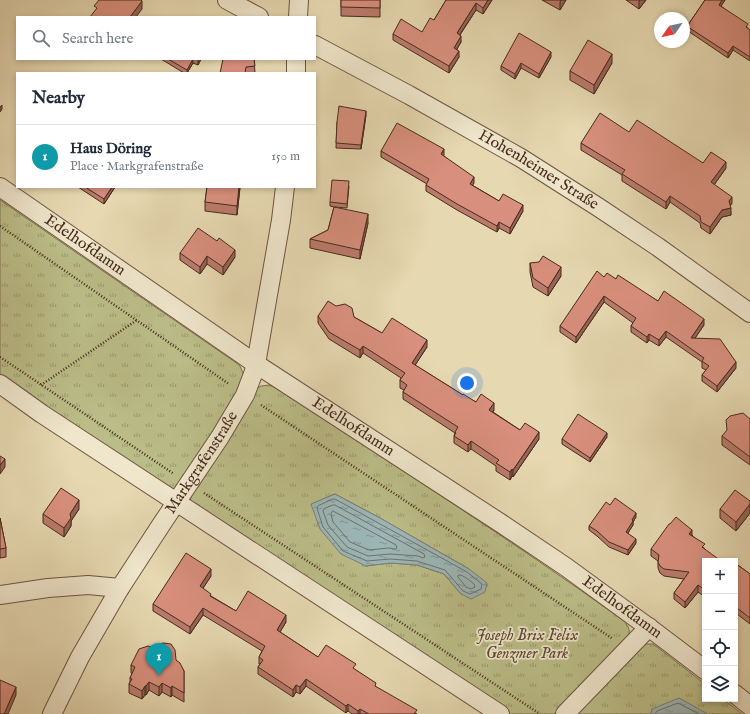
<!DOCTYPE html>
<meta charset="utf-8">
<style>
:root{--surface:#fff;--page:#f6f6f7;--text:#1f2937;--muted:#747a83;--line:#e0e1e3;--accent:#8f2418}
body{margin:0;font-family:"IM FELL English",serif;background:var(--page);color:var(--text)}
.controls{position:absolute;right:12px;bottom:12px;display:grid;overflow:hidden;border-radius:0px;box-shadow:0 2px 6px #0003}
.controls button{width:36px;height:36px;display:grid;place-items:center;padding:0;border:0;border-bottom:1px solid var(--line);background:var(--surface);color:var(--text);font:20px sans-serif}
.compass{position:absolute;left:654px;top:12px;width:36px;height:36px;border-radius:50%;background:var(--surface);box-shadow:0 2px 6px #0003;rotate:236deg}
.you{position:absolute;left:467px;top:383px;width:14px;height:14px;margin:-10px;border:3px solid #fff;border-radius:50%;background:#1a73e8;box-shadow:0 0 0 6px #1a73e833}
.badge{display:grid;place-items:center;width:26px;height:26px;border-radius:50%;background:var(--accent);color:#fff;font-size:13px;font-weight:700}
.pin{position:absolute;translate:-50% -33px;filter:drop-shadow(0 1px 2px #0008)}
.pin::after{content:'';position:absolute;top:21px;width:14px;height:12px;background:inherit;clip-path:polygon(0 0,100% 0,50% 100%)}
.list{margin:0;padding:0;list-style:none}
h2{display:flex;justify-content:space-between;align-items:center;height:52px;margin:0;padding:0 16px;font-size:17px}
h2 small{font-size:13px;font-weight:400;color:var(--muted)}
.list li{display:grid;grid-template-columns:26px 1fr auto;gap:12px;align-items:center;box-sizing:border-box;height:64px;padding:0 16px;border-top:1px solid var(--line)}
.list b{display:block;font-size:15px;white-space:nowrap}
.list p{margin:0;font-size:13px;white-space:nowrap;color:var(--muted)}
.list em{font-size:13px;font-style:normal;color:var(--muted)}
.icon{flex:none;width:22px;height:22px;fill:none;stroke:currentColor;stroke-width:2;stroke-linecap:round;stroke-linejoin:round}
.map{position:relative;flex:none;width:750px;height:714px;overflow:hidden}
.search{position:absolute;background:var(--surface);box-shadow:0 2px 6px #0003;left:16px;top:16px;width:300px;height:44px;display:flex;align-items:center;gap:10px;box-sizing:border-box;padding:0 14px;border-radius:0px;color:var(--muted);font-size:15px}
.panel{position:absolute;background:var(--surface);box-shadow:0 2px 6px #0003;left:16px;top:72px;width:300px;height:116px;border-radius:0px}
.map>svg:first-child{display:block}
.park{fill:url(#park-tufts);stroke:#817452;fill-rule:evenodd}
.water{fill:url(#water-ripples);stroke:#797f79}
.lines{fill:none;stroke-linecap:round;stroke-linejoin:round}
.shore{stroke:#71716a;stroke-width:1}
.street-casing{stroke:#6f5641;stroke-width:20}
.path{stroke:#472b1c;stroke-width:2.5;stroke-dasharray:1 2;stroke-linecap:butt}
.street{stroke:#efe6cc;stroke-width:18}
.wall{fill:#ba7b6c;stroke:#472b1c}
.shaded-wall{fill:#976458;stroke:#472b1c}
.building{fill:#d88f7d;stroke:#472b1c}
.labels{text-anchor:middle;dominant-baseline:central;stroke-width:3.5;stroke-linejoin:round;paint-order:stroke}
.street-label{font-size:16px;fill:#472b1c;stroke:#efe6cc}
.park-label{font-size:16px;font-style:italic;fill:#5e4832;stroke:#efe6cc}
</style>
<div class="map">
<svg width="750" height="714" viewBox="0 0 750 714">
<defs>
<pattern id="park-tufts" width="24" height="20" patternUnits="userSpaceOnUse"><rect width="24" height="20" fill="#bbbd88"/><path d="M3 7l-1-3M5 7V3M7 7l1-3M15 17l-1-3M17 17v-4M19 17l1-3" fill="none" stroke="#9a9a6e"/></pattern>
<pattern id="water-ripples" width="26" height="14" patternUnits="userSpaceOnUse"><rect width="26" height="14" fill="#9bb7b7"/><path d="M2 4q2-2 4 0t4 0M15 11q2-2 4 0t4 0" fill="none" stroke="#809594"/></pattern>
</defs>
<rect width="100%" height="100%" fill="#e6d8b1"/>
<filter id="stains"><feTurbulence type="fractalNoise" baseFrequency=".005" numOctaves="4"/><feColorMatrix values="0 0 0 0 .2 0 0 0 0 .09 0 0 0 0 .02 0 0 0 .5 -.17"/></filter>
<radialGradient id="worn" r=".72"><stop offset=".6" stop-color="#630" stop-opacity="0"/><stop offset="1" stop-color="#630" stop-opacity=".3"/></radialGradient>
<g class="park">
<polygon points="0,200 235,362 240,366 243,373 243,379 236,394 210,440 175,488 170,490 0,381"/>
<path d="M269,385L274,387C392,464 510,539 624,621C630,628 631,632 626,640L554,714H507L190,502L191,497L256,389L261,386ZM335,494L380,518L469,569L461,594L444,574L417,565L390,563L366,566L312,504Z"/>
<polygon points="647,644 653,644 657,647 705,684 705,699 723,699 742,714 707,714 652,709 651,714 574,714 643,646"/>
</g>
<g class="water">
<polygon points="335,494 380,518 469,569 487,583 485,592 471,599 461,594 444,574 417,565 390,563 366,566 341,554 320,529 311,504"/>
<polygon points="679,698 706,713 707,714 651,714 652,709"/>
</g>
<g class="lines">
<g class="shore">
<polygon points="333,499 335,499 467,572 482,584 481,589 470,594 463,591 445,570 417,561 390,559 367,561 343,551 323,527 317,508 318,506"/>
<polygon points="333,505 335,505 424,554 425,557 423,558 418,556 390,554 368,556 347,547 328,525 323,511 324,509"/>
<polygon points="333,511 396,545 397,548 395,549 389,548 369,550 350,542 333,522 331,514"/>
<path d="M459,575C464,575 470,581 474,584L475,587L471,589L466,587L458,577Z"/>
<polyline points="655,714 657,711 678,703 699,714"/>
</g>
<defs>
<g id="street">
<polyline points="227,0 259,17"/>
<polyline points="298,17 299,0"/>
<path id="s1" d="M315,45L409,95L521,158L598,207L658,247L750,313"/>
<polyline points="296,73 296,59"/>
<path id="s2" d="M0,187L256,364L502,524L566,567L655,632L705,670"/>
<polyline points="0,384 42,414 500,714"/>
<polyline points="0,595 48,588 88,585 120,588"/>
<polyline points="735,694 750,706"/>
<path id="s3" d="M52,714L80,657L120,588L161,525L220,437L245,395L253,374L256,364L281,220L285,187"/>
<polyline points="565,714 649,627"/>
</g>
</defs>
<use href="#street" class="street-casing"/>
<g class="path">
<polyline points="0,226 229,384"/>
<polyline points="0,357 174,474"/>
<polyline points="41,385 137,320"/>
<polyline points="261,405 613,639"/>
<polyline points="204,493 540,714"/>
</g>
<use href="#street" class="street"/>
</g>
<g class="wall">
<polygon points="341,0 380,0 380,17 341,16"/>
<polygon points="446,0 492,0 483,14 476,10 460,35 461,42 457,49 459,57 449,73 393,40 393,34 422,32 434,20"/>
<polygon points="542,0 566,0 560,10"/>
<polygon points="626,0 646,0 639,9"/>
<polygon points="705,0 725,0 721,6 750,30 750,61 733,50 728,58 688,31 688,25"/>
<polygon points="551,57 539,78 521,68 515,79 501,70 501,66"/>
<polygon points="161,59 201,59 198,65 193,63 187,73 184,73"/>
<polygon points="254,59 255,73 220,73"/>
<polygon points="612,63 594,94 570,80 570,71"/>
<polygon points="366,115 361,149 336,148 337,122"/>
<polygon points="629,132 703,163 726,168 714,185 732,203 730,206 731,215 722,217 710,234 701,228 700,223 670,202 666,209 622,181 622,175 581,150 581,143"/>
<polygon points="381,151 444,155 443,155 474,183 472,185 499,201 523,211 510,234 499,228 497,232 457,210 426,191 426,185 427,184 381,157"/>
<polygon points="349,186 347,208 334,207 368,223 360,259 310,248 310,239 328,230 334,207 330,206 330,202"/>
<polygon points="78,187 115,187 104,204"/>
<polygon points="207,187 240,187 237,215 205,211 205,202"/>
<polygon points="217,241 235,257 223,275 207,264 200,274 180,260 180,253"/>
<polygon points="530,263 561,276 548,296 533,287 530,272"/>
<polygon points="604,277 616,279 704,325 695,338 736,368 717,392 702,381 702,375 706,370 702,368 702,362 666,337 659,346 649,340 647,343 631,332 631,326 633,323 604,302 576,343 560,332 560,326"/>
<polygon points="318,316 354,317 382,333 427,347 415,365 463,395 476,402 494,410 493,412 520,430 539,439 513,477 512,476 510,480 496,471 496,466 471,449 468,452 454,443 454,436 455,433 403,399 403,392 404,390 400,388 400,380 401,378 363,353 360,358 329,339 318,323"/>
<polygon points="750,419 750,465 722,445 722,436"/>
<polygon points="607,437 590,462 562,444 562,439"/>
<polygon points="750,501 750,513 736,531 720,518 720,509"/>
<polygon points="610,505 636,517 633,522 633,525 628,533 636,543 628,555 609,547 597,536 589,530 589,526"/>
<polygon points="79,509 71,521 71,526 64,537 43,523 43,514"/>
<polygon points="0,518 6,548 6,557 0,558"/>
<polygon points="692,535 705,549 705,597 698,592 685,608 674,599 674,593 684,579 664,576 660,573 658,568 658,561 651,556 651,549"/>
<polygon points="735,563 750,574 750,624 737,614 735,617"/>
<polygon points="211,576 203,588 211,596 236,611 286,622 280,632 318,657 356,670 376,687 417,714 352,714 348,711 346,713 306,686 300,694 296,692 293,697 258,674 258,667 260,664 259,664 259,657 262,651 203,615 190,634 153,611 153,604"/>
<polygon points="176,660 184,671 184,702 172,695 171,697 162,692 159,696 149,690 146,695 145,695 142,699 129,693 129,684 130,682 130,678 132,674 131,673 131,665"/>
</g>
<g class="shaded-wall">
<polygon points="488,0 492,0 483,14 483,8"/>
<polygon points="561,0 566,0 560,10 560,2"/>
<polygon points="640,0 646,0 639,9 639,1"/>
<polygon points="722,0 725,0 719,9 719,5"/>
<polygon points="142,1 142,9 136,17 130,17"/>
<polygon points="476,3 476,10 457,39 457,33"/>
<polygon points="461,36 461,42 454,54 454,48"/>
<polygon points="733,46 733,50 728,58 728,53"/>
<polygon points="459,51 459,57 449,73 449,66"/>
<polygon points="551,52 551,57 539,78 539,74"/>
<polygon points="612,54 612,63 594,94 594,85"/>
<polygon points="193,59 193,63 187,73 187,70"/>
<polygon points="199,59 201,59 198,65 198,61"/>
<polygon points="521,63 521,68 515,79 515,74"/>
<polygon points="2,105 2,109 0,112 0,107"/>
<polygon points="366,111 366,115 361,149 361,145"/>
<polygon points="444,149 444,155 441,160 441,154"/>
<polygon points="726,162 726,168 711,189 711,182"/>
<polygon points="474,177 474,183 470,190 470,184"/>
<polygon points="112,187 115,187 104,204 104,199"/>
<polygon points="239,187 240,187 237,215 237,206"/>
<polygon points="670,196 670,202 666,209 666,202"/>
<polygon points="732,197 732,203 729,208 729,201"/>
<polygon points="523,205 523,211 510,234 510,228"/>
<polygon points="731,208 731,215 722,217 710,234 710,227 722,210"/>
<polygon points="368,214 368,223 360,259 360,250"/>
<polygon points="499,222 499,228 497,232 497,226"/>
<polygon points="235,250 235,257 223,275 223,267"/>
<polygon points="207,256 207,264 200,274 200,267"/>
<polygon points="561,267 561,276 548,296 548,288"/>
<polygon points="604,296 604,302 576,343 576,337"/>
<polygon points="704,319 704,325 691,344 691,338"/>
<polygon points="666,331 666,337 659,346 659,340"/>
<polygon points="649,334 649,340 647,343 647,337"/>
<polygon points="427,340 427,347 412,370 412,363"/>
<polygon points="363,346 363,353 360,358 360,350"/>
<polygon points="736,362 736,368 717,392 717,386"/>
<polygon points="494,403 494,410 489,417 489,410"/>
<polygon points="539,432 539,439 513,477 513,470"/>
<polygon points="607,433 607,437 590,462 590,458"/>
<polygon points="471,441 471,449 468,452 468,445"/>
<polygon points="5,459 5,467 0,474 0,465"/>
<polygon points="512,469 512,476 510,480 510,472"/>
<polygon points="79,500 79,509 71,521 71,526 64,537 64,528 70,514"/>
<polygon points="750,504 750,513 736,531 736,522"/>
<polygon points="636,513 636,517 633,522 633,525 626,536 626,532 632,520"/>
<polygon points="692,530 692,536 689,534"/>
<polygon points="636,539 636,543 628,555 628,550"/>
<polygon points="211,569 211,576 200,593 200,586"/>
<polygon points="698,585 698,592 685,608 685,602"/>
<polygon points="203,608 203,615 190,634 190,627"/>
<polygon points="737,608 737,614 735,617 735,611"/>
<polygon points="286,615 286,622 277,637 277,630"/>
<polygon points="306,679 306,686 300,694 300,687"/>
<polygon points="149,682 149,690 146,695 146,686"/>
<polygon points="162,683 162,692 159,696 159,687"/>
<polygon points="296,685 296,692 293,697 293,690"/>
<polygon points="145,686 145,695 142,699 142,691"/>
<polygon points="172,686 172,695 171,697 171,688"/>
<polygon points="16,687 16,695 8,714 4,714"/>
<polygon points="348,704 348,711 346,713 346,706"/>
<polygon points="360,709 360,714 358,714 358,711"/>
</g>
<g class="building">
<polygon points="99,0 141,0 142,1 130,17 90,17 97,8 94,6"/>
<polygon points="341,0 380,0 380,8 341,7"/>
<polygon points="446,0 488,0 483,8 476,3 457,33 461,36 454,48 459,51 449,66 393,34 401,19 422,32 430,18 434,20"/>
<polygon points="705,0 722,0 719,5 748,24 746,27 750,30 750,57 733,46 728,53 688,27 689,26 688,25"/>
<polygon points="519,33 551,52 539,74 521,63 515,74 501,66"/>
<polygon points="588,40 612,54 594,85 570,71"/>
<polygon points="168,59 193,59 187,70"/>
<polygon points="223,59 254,59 255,66 246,67 245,73 220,73"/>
<polygon points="339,106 366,111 361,145 336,143 337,122"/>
<polygon points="600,113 629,132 637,120 703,163 711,152 726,162 711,182 732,197 729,201 731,208 722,210 710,227 701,222 700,216 670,196 666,202 622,174 625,170 581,143"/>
<polygon points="397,123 444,149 441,154 474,177 470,184 499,201 503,194 523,205 510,228 499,222 497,226 457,204 426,185 429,179 381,151"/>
<polygon points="332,180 349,181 347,204 330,202"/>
<polygon points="85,187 112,187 104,199"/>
<polygon points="207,187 239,187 237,206 205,202"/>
<polygon points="334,207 368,214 360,250 310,239 328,230"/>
<polygon points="198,228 217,241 219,238 235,250 223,267 207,256 200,267 180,253"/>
<polygon points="543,256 561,267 548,288 533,278 530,263 539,262"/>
<polygon points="597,271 604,277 607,273 616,279 618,275 658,301 664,291 704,319 691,338 720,339 736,362 717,386 702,375 709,366 702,361 704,358 666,331 659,340 649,334 647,337 631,326 636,318 604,296 576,337 560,326"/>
<polygon points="328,301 336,306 345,304 352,308 354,317 382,333 392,318 427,340 412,363 463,395 463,394 476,402 481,394 494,403 489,410 520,430 525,423 539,432 513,470 512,469 510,472 496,463 499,460 471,441 468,445 454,436 456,433 455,432 458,427 403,392 407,385 400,380 405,373 363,346 360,350 329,332 318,316"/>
<polygon points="743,413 750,419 750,457 722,436 727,430 726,420 730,416"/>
<polygon points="578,414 607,433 590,458 562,439"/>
<polygon points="0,456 5,459 0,465"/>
<polygon points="61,488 79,500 70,514 71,518 64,528 43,514"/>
<polygon points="735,490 750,501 750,504 736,522 720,509"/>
<polygon points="615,498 636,513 632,520 633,521 626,532 636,539 628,550 609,542 597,531 589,526 606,502 610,505"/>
<polygon points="676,517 692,530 689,534 705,544 702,547 721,561 705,561 705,590 698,585 685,602 674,593 689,572 664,569 660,566 658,562 659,555 651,549 669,524 670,524"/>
<polygon points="0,518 6,548 0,549"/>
<polygon points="186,553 211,569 200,586 211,594 210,596 236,611 248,591 286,615 277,630 318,657 326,645 356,664 353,668 376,683 375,686 417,710 414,714 369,714 360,709 358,711 348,704 346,706 306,679 300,687 296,685 293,690 258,667 263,660 259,657 265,646 203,608 190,627 153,604"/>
<polygon points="735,563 750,574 750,618 737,608 735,611"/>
<polygon points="163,643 171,644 175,650 176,660 180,663 184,671 184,693 172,686 171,688 162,683 159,687 149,682 146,686 145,686 142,691 129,684 132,679 130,678 135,667 131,665 139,649 148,646 151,647"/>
<polygon points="0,680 16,687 4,714 0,714"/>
</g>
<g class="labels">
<g class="street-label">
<text stroke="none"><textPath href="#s1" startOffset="256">Hohenheimer Straße</textPath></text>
<text stroke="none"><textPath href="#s2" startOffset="103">Edelhofdamm</textPath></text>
<text stroke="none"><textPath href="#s2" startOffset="427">Edelhofdamm</textPath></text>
<text stroke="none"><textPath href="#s3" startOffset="293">Markgrafenstraße</textPath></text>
<text stroke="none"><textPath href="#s2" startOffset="751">Edelhofdamm</textPath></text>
</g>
<g class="park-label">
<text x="527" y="636">Joseph Brix Felix<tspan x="527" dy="18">Genzmer Park</tspan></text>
</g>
</g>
<rect width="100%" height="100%" filter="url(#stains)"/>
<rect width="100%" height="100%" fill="url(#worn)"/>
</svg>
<div class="controls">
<button>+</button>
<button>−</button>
<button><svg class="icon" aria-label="locate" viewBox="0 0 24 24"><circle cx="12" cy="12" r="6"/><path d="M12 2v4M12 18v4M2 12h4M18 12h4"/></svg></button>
<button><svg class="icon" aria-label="layers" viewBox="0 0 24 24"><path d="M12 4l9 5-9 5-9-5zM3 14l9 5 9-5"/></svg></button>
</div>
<svg class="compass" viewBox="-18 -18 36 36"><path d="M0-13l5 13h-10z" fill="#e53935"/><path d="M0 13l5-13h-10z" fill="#747a83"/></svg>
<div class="you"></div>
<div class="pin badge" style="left:159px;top:676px;background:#0f9aa8">1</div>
<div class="search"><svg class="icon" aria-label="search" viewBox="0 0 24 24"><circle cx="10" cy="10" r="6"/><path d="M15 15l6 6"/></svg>Search here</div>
<section class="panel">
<h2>Nearby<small></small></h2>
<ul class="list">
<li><span class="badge" style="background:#0f9aa8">1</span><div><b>Haus Döring</b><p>Place · Markgrafenstraße</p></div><em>150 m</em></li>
</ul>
</section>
</div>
